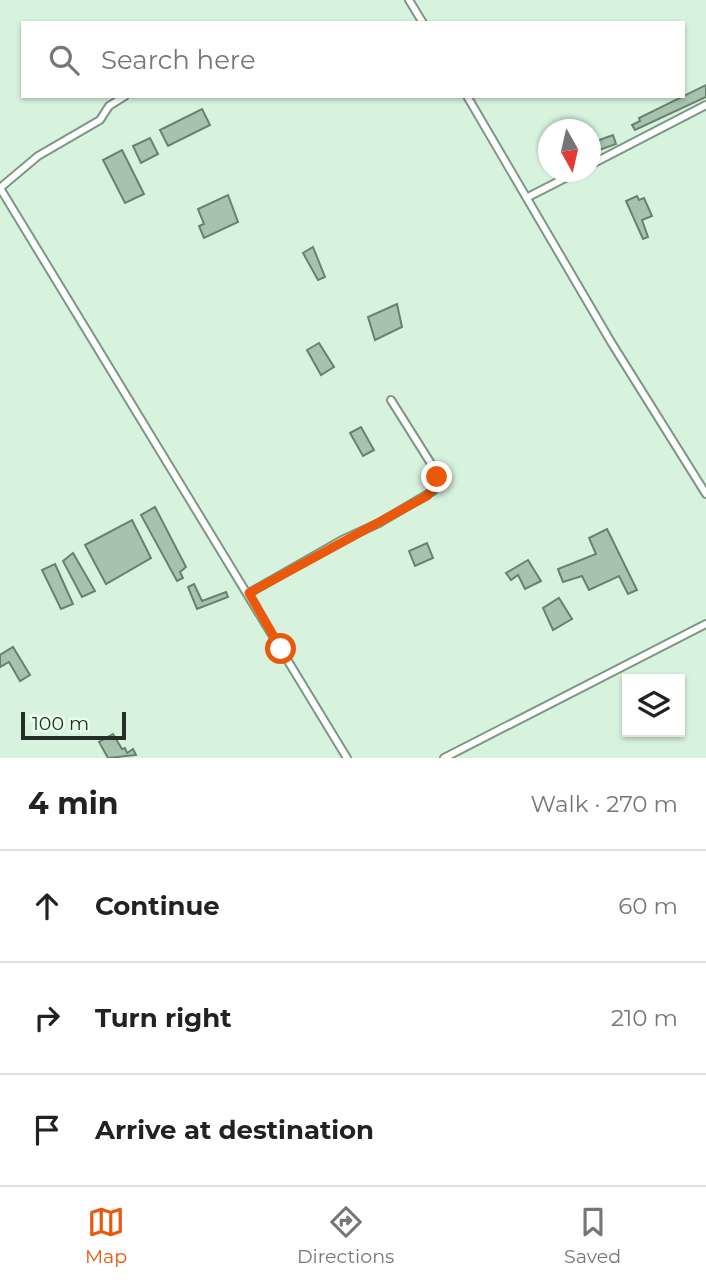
<!DOCTYPE html>
<meta charset="utf-8">
<style>
:root{--surface:#fff;--page:#f6f6f6;--text:#222;--muted:#767676;--line:#e0e0e0;--accent:#ea580c}
body{margin:0;font-family:Montserrat,sans-serif;background:var(--page);color:var(--text)}
.controls{position:absolute;right:21px;bottom:21px;display:grid;overflow:hidden;border-radius:0px;box-shadow:0 2px 5px #0004}
.controls button{width:63px;height:63px;display:grid;place-items:center;padding:0;border:0;border-bottom:2px solid var(--line);background:var(--surface);color:var(--text);font:35px sans-serif}
.compass{position:absolute;left:538px;top:119px;width:63px;height:63px;border-radius:50%;background:var(--surface);box-shadow:0 2px 5px #0004;rotate:172deg}
.scale{position:absolute;left:21px;bottom:18px;width:105px;box-sizing:border-box;padding-left:7px;border:4px solid #242f27;border-top:0;font-size:19px;line-height:24px;white-space:nowrap;color:#242f27;-webkit-text-stroke:5px #e8ffee;paint-order:stroke}
.stop{position:absolute;width:21px;height:21px;margin:-16px;border:5px solid #ea580c;border-radius:50%;background:#fff}
.stop.end{background:#ea580c;border-color:#fff;box-shadow:0 2px 7px #0008}
.list{margin:0;padding:0;list-style:none}
h2{display:flex;justify-content:space-between;align-items:center;height:91px;margin:0;padding:0 28px;font-size:30px}
h2 small{font-size:23px;font-weight:400;color:var(--muted)}
.list li{display:grid;grid-template-columns:46px 1fr auto;gap:21px;align-items:center;box-sizing:border-box;height:112px;padding:0 28px;border-top:2px solid var(--line)}
.list b{display:block;font-size:26px;white-space:nowrap}
.list em{font-size:23px;font-style:normal;color:var(--muted)}
.icon{flex:none;width:38px;height:38px;fill:none;stroke:currentColor;stroke-width:2;stroke-linecap:round;stroke-linejoin:round}
.map{position:relative;flex:none;width:706px;height:758px;overflow:hidden}
.search{position:absolute;background:var(--surface);box-shadow:0 2px 5px #0004;left:21px;right:21px;top:21px;height:77px;display:flex;align-items:center;gap:18px;box-sizing:border-box;padding:0 24px;border-radius:0px;color:var(--muted);font-size:26px}
.sheet{height:427px;background:var(--surface)}
nav{display:flex;justify-content:space-around;align-items:center;box-sizing:border-box;height:98px;border-top:2px solid var(--line);background:var(--surface);font-size:19px;color:var(--muted)}
nav a{display:grid;justify-items:center;gap:4px}
nav .on{color:var(--accent)}
.map>svg:first-child{display:block}
.building{fill:#a7c2ae;stroke:#68826f;stroke-width:2}
.lines{fill:none;stroke-linecap:round;stroke-linejoin:round}
.street-casing{stroke:#7d9784;stroke-width:10}
.street{stroke:#fff;stroke-width:6}
.route{stroke:#ea580c;stroke-width:9}
</style>
<div class="map">
<svg width="706" height="758" viewBox="0 0 706 758">
<rect width="100%" height="100%" fill="#d7f3de"/>
<g class="building">
<polygon points="706,85 706,97 635,130 632,125 640,121 639,118"/>
<polygon points="202,109 210,125 168,146 160,130"/>
<polygon points="613,135 616,144 591,153 591,143"/>
<polygon points="150,138 158,154 141,163 133,146"/>
<polygon points="122,150 144,194 125,203 103,160"/>
<polygon points="228,195 238,222 204,238 199,226 204,224 198,209"/>
<polygon points="637,196 639,200 644,198 652,216 642,220 648,237 643,239 626,201"/>
<polygon points="313,247 325,277 318,280 303,253"/>
<polygon points="397,304 402,327 375,340 368,317"/>
<polygon points="319,343 334,367 321,375 307,350"/>
<polygon points="361,427 374,450 363,456 350,433"/>
<polygon points="155,507 186,567 180,572 183,578 177,581 141,515"/>
<polygon points="132,520 151,558 106,584 85,545"/>
<polygon points="607,529 637,590 628,594 619,576 589,590 582,576 563,582 558,569 596,554 589,538"/>
<polygon points="427,543 433,558 415,566 409,551"/>
<polygon points="73,553 95,591 82,597 63,561"/>
<polygon points="528,560 541,581 525,589 518,575 511,580 506,573"/>
<polygon points="55,564 73,604 61,609 42,570"/>
<polygon points="194,584 202,601 226,592 228,597 197,609 188,587"/>
<polygon points="559,598 572,619 553,630 543,608"/>
<polygon points="13,647 30,675 20,681 9,662 0,667 0,655"/>
<polygon points="113,734 122,749 125,748 127,753 133,749 136,755 108,758 99,742"/>
</g>
<g class="lines">
<defs>
<g id="street">
<polyline points="409,0 423,23"/>
<polyline points="467,96 611,342 706,494"/>
<polyline points="590,165 706,105"/>
<polyline points="0,188 347,758"/>
<polyline points="0,188 38,156 100,120 109,106 125,96"/>
<polyline points="528,197 577,172"/>
<polyline points="249,593 342,540 379,523 433,491 437,484 435,470 391,400"/>
<polyline points="444,758 706,624"/>
</g>
</defs>
<use href="#street" class="street-casing"/>
<use href="#street" class="street"/>
</g>
<g class="lines">
<polyline class="route" points="281,649 249,593 427,496 437,484 437,477"/>
</g>
</svg>
<div class="controls">
<button><svg class="icon" aria-label="layers" viewBox="0 0 24 24"><path d="M12 4l9 5-9 5-9-5zM3 14l9 5 9-5"/></svg></button>
</div>
<svg class="compass" viewBox="-18 -18 36 36"><path d="M0-13l5 13h-10z" fill="#e53935"/><path d="M0 13l5-13h-10z" fill="#767676"/></svg>
<div class="scale">100 m</div>
<div class="stop" style="left:281px;top:649px"></div>
<div class="stop end" style="left:437px;top:477px"></div>
<div class="search"><svg class="icon" aria-label="search" viewBox="0 0 24 24"><circle cx="10" cy="10" r="6"/><path d="M15 15l6 6"/></svg>Search here</div>
</div>
<section class="sheet">
<h2>4 min<small>Walk · 270 m</small></h2>
<ul class="list">
<li><svg class="icon" aria-label="ahead" viewBox="0 0 24 24"><path d="M12 20V5M6 11l6-6 6 6"/></svg><div><b>Continue</b></div><em>60 m</em></li>
<li><svg class="icon" aria-label="right" viewBox="0 0 24 24"><path d="M7 20v-9h11M14 6l5 5-5 5"/></svg><div><b>Turn right</b></div><em>210 m</em></li>
<li><svg class="icon" aria-label="arrive" viewBox="0 0 24 24"><path d="M6 21V4h12l-3 4 3 4H6"/></svg><div><b>Arrive at destination</b></div></li>
</ul>
</section>
<nav>
<a class="on"><svg class="icon" aria-label="map" viewBox="0 0 24 24"><path d="M3 6l6-2 6 2 6-2v14l-6 2-6-2-6 2zM9 4v14M15 6v14"/></svg>Map</a>
<a><svg class="icon" aria-label="directions" viewBox="0 0 24 24"><path d="M12 3l9 9-9 9-9-9zM9 14v-3h6M13 9l2 2-2 2"/></svg>Directions</a>
<a><svg class="icon" aria-label="saved" viewBox="0 0 24 24"><path d="M7 4h10v16l-5-4-5 4z"/></svg>Saved</a>
</nav>
